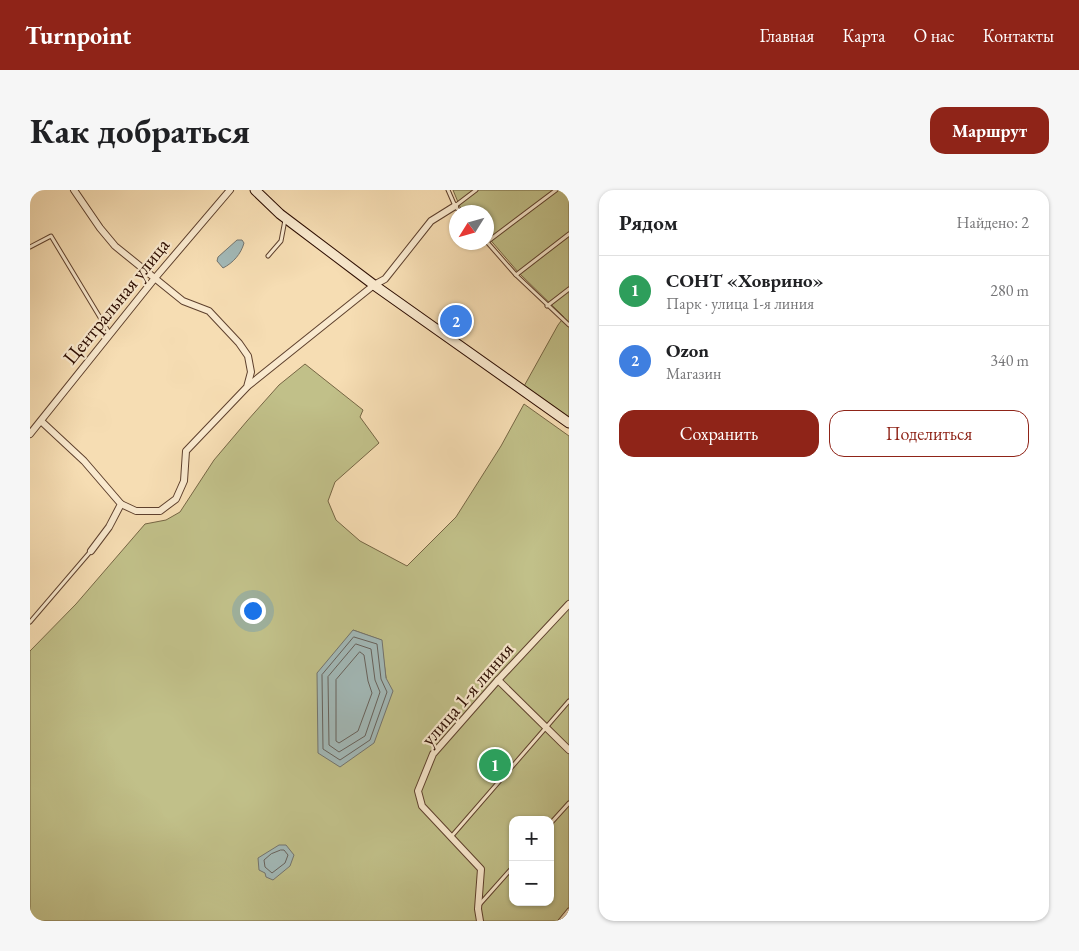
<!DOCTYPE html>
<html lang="ru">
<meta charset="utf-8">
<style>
:root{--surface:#fff;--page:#f6f6f6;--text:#202124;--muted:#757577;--line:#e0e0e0;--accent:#8f2418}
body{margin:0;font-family:"EB Garamond",serif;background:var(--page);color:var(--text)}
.controls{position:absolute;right:15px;bottom:15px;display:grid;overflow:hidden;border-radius:10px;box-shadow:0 1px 4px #0004}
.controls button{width:45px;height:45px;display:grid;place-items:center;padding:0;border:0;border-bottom:1px solid var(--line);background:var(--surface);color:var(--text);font:25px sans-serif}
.compass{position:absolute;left:419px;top:15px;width:45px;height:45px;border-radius:50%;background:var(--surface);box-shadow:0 1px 4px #0004;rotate:233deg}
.you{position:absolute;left:222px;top:420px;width:18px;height:18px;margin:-12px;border:4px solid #fff;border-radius:50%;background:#1a73e8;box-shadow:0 0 0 8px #1a73e833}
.badge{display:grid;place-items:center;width:32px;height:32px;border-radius:50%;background:var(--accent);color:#fff;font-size:16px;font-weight:700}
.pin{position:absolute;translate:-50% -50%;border:2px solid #fff;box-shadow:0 1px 5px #0006}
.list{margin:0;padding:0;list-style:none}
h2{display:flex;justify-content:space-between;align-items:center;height:65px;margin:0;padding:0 20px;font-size:21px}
h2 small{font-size:16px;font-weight:400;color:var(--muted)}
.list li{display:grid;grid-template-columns:32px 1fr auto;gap:15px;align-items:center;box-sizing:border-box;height:70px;padding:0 20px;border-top:1px solid var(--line)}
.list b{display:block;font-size:19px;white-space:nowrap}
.list p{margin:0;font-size:16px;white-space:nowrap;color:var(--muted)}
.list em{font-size:16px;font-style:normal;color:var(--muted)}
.actions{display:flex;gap:10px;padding:15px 20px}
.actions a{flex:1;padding:11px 0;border:1px solid var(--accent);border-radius:15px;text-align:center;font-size:18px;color:var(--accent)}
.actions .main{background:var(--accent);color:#fff}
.map{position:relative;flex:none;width:539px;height:731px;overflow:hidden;border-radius:15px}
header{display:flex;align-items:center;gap:30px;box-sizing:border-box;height:70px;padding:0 25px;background:var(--accent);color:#fff}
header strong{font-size:24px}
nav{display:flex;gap:28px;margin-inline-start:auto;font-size:18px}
.intro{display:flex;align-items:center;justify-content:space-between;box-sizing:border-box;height:120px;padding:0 30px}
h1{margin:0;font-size:35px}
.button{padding:12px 22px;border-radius:15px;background:var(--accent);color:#fff;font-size:18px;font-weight:700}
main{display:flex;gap:30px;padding:0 30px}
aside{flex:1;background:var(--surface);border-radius:15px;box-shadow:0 1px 4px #0004}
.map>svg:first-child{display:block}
.green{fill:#c1c089;stroke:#766644;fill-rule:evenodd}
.water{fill:#a2b9b8;stroke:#73746e}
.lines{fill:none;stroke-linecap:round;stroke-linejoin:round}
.shore{stroke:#67625c;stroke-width:1}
.lane-casing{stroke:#5e402d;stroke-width:5}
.street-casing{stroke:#5e402d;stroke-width:8}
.secondary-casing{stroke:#2c0c00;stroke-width:11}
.lane{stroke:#f9e9ce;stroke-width:3}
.street{stroke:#f9e9ce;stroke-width:6}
.secondary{stroke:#f9e9ce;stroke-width:9}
.labels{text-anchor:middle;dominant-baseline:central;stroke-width:4.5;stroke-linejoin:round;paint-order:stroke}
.street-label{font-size:20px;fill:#2c0c00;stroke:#f9e9ce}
</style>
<header>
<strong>Turnpoint</strong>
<nav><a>Главная</a><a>Карта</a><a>О нас</a><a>Контакты</a></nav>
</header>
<div class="intro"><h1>Как добраться</h1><a class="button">Маршрут</a></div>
<main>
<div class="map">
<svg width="539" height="731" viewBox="0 0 539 731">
<rect width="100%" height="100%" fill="#f6ddb3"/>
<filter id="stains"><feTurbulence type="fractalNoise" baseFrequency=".004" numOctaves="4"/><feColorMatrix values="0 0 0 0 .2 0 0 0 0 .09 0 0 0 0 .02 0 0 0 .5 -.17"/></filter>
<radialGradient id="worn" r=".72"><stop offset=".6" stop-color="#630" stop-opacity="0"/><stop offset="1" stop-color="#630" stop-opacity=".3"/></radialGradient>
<g class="green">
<polygon points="423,0 539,0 539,230 493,198 528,135 534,127 488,82 457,46 457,22 435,22 430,17"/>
<path d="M275,174L333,220L330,227L349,253L305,292L298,311L306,330L330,351L377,376L426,327L471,256L494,214L539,246V731H0V461L46,414L115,334L136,330L150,322L184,270L217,231L249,195ZM323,440L351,450L356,488ZM483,630H520V712H483Z"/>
</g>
<g class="water">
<path d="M207,50H212L214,53C211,64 203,73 193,78L187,71L188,67Z"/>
<polygon points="323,440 352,450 356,488 363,501 344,553 310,577 288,563 287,483"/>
<polygon points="249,655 256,655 264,665 260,676 243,690 236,687 235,683 229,680 228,668"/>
</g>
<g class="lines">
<g class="shore">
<polygon points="324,447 347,454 351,489 357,502 340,550 310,570 293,559 292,485"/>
<polygon points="326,454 341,459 345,490 350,502 335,546 309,562 299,555 298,487"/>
<polygon points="330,462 334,465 338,491 342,503 328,541 309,553 306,551 306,490"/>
<polygon points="251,660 254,660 258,665 255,673 242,683 235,677 234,670 241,664"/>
</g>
<defs>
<g id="lane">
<polyline points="418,0 425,16 430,22"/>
<polyline points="425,16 446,0"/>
<polyline points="457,52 486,85 539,135"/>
<polyline points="457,52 526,0"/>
<polyline points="0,57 21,46 80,144"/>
<polyline points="238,66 251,51 255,30"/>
<polyline points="486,85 539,44"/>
<polyline points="517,116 539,99"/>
<polyline points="0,432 60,362"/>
<polyline points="520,634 539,613"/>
<polyline points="421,647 539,511"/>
<polyline points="450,714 483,677"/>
<polyline points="530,731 539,720"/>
</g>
<g id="street">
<polyline points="44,0 70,38 85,56 153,111 179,121 209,153 218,166 221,182 217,197 156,261 154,291 146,309 130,321 106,321 91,314"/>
<polyline points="218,196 344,95 355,89 401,31 425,16"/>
<polyline points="11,231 54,271 91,314 79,337 61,361"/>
<polyline points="0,244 125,88 200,0"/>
<polyline points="468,490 539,560"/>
<polyline points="450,731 448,719 451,679 392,616 388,601 403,564 468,490 539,414"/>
</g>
<polyline id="secondary" points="225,0 250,24 344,95 539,233"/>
</defs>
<use href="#lane" class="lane-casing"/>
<use href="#street" class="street-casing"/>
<use href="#secondary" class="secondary-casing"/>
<use href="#lane" class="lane"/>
<use href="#street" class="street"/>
<use href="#secondary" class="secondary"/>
</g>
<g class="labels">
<g class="street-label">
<text transform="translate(86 111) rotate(-51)">Центральная улица</text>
<text transform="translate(437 504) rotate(-49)">улица 1-я линия</text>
</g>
</g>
<rect width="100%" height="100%" filter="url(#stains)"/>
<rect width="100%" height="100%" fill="url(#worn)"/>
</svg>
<div class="controls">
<button>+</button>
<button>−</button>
</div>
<svg class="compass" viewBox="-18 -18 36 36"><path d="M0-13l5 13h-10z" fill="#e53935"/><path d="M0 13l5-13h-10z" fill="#757577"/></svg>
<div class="you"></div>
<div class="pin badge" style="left:465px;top:575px;background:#2e9e5b">1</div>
<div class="pin badge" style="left:426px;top:131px;background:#3f7fe0">2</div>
</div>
<aside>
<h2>Рядом<small>Найдено: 2</small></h2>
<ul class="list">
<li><span class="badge" style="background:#2e9e5b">1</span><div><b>СОНТ «Ховрино»</b><p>Парк · улица 1-я линия</p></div><em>280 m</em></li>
<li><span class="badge" style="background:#3f7fe0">2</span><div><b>Ozon</b><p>Магазин</p></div><em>340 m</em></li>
</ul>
<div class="actions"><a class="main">Сохранить</a><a>Поделиться</a></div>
</aside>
</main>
